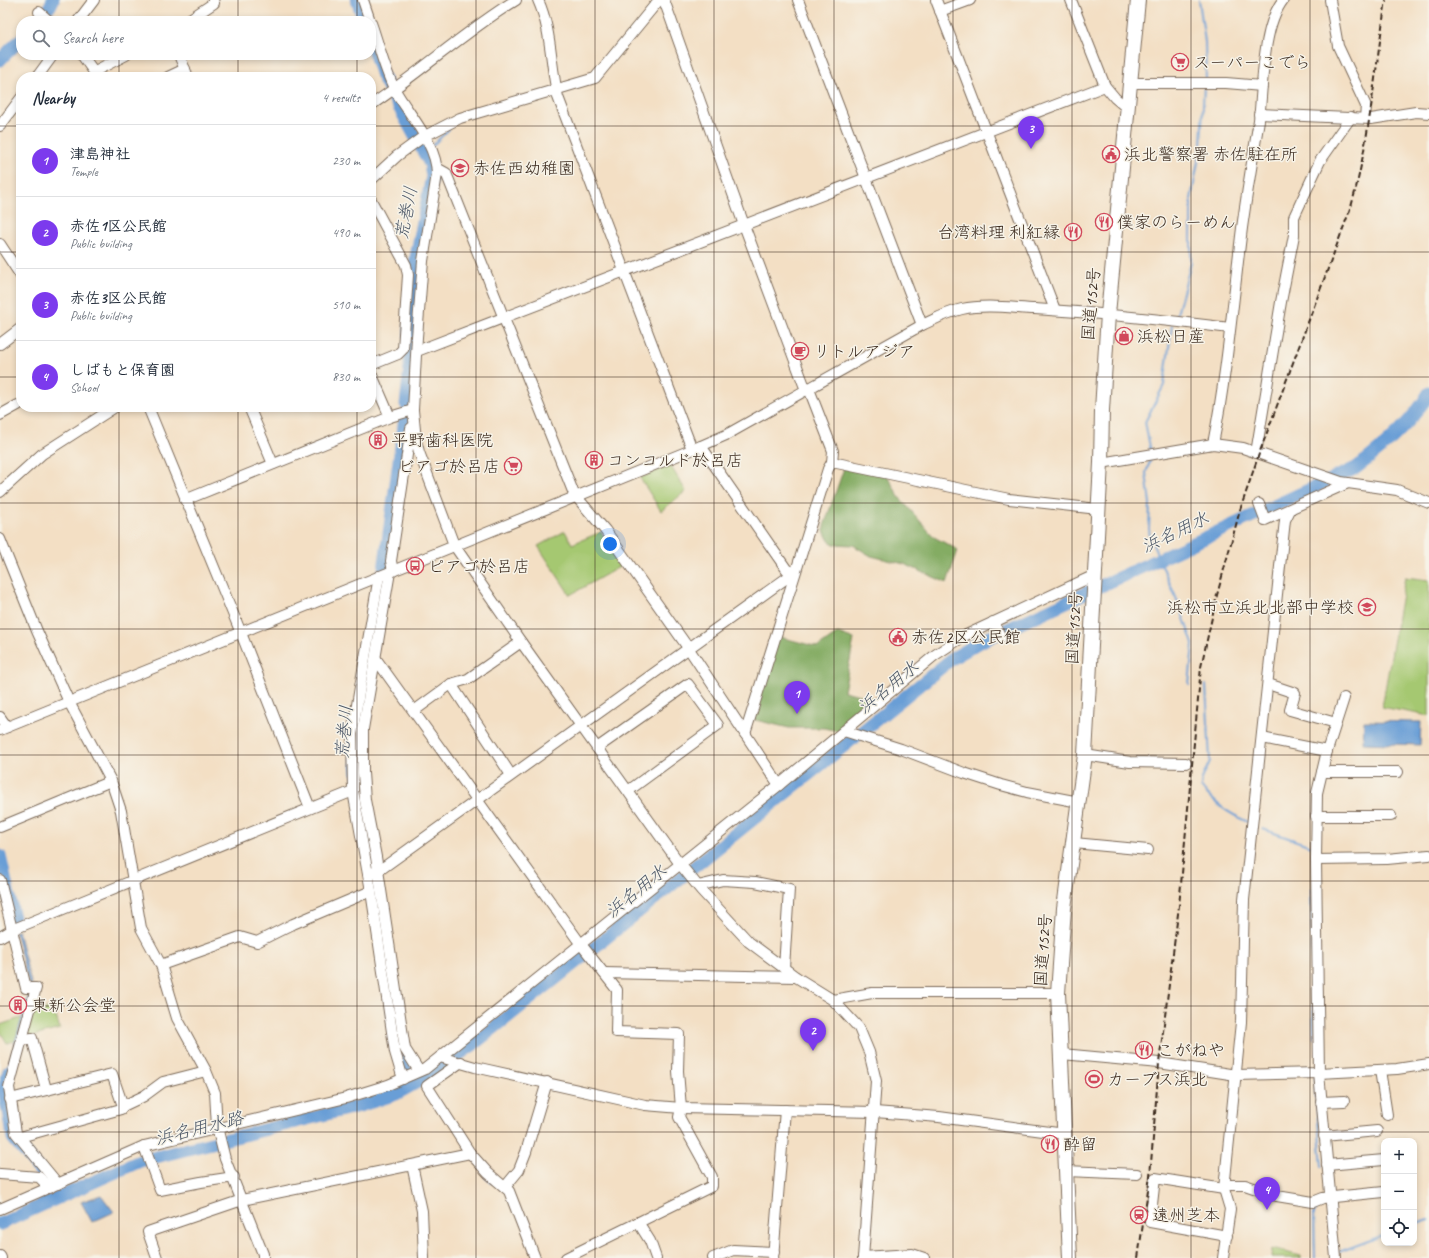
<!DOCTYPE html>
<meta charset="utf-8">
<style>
:root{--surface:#fff;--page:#f2f2f3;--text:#1f2937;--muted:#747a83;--line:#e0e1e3;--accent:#7c3aed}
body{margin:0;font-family:Caveat,"Klee One",sans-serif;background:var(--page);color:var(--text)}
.controls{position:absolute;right:12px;bottom:12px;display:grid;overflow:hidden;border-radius:8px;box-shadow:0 2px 6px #0003}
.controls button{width:36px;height:36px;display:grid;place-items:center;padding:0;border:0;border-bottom:1px solid var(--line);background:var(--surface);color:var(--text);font:20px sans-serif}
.you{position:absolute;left:610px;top:544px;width:14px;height:14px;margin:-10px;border:3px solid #fff;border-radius:50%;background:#1a73e8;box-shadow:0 0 0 6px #1a73e833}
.badge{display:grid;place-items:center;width:26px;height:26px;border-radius:50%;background:var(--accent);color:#fff;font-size:13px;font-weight:700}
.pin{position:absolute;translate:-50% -33px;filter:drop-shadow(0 1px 2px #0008)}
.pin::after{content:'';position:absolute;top:21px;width:14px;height:12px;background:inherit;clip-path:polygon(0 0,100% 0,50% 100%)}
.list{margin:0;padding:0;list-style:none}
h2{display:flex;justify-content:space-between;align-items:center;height:52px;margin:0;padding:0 16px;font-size:17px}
h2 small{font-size:13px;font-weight:400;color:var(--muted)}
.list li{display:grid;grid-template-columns:26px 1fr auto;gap:12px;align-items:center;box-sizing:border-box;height:72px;padding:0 16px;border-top:1px solid var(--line)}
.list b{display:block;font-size:15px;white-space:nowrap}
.list p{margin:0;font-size:13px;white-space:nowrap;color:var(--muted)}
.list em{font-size:13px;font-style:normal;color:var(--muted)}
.icon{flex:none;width:22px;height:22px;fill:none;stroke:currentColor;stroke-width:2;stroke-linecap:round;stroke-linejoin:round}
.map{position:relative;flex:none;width:1429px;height:1258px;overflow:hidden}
.search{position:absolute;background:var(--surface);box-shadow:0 2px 6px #0003;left:16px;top:16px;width:360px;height:44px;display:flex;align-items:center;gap:10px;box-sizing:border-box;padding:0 14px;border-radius:16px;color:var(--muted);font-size:15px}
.panel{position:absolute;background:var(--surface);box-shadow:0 2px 6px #0003;left:16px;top:72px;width:360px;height:340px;border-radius:16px}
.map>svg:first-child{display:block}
.green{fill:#a5c871;stroke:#707948}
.forest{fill:#84ac63;stroke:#606b40}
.water{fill:#699ed6;stroke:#52647a}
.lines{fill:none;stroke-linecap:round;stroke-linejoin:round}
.stream{stroke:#699ed6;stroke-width:2}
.river{stroke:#699ed6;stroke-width:13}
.minor-casing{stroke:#7b6958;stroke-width:12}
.highway-casing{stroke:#7b6958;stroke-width:16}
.minor{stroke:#fff;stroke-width:10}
.highway{stroke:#fff;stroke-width:14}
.rail{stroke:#3b2a1e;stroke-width:2;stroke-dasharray:6 3;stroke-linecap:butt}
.grid{fill:none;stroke:#3b2a1e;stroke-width:1;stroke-opacity:0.55}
.labels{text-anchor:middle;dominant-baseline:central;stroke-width:3;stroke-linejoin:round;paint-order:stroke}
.poi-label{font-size:17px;fill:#3b2a1e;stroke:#f7f3e8;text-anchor:start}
.street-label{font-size:17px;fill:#3b2a1e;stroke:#f7f3e8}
.water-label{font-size:18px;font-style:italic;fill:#4d5868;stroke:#f7f3e8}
</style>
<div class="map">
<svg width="1429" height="1258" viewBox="0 0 1429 1258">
<rect width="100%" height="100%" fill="#f7f3e8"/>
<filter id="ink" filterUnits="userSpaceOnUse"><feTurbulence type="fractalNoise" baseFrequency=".025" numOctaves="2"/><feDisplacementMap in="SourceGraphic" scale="8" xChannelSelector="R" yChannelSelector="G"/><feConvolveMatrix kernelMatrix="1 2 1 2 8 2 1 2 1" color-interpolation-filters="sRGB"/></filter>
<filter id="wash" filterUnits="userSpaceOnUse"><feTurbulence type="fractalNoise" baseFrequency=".012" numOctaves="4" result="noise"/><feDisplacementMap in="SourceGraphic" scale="16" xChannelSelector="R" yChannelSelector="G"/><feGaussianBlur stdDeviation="0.9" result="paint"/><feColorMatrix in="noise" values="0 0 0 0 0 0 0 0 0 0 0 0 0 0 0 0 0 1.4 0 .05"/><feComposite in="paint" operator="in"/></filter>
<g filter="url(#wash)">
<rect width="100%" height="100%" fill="#f3dfc4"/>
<g class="green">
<polygon points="670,465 686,491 661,511 640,478"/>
<polygon points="565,531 572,544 601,532 621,566 570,595 538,546"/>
<polygon points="1405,577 1429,580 1429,716 1382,707"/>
<polygon points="53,1007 60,1029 7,1043 0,1031 0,1025"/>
<polygon points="1272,1249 1301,1256 1301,1258 1271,1258"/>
</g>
<g class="forest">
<polygon points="844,468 887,475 899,497 934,537 958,550 947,583 904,564 871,556 853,545 834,544 829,541 824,531 824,526"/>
<polygon points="838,633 854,639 844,691 876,699 838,731 824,728 789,728 751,719 776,636 818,647"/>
</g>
<g class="water">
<polygon points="1364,721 1421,722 1420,745 1363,743"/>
<polygon points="15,931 18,931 34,994 7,1086 2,1085 28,997 29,986"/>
<polygon points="101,1195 114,1212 92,1222 81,1202"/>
</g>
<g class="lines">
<g class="stream">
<polyline points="1199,0 1205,42 1206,80"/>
<polyline points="432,146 449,129"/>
<polyline points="1176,318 1191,263 1191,199 1201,146 1204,86"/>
<polyline points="1151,452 1145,422 1164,385 1172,325"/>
<polyline points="1151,458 1146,473 1150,503 1149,529 1150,538 1180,607 1193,644 1189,684"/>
<path d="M1206,685L1210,761L1202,779L1201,787C1216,805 1228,813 1248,822"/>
<polyline points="1263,829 1311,846"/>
<polyline points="1311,888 1314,1038"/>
<polyline points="1314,1076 1322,1166"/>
<polyline points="485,1177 492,1183"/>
<polyline points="1414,1224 1429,1219"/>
<polyline points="1339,1252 1384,1235"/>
<polyline points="1315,1258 1314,1214 1318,1205"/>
</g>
<g class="river">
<polyline points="357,0 364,21"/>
<polyline points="50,6 53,0"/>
<polyline points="371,42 382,76 430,164 432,176 416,257 410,308 410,368 406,404"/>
<polyline points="0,60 21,39"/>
<polyline points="382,585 405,417"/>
<polyline points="360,715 356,753 361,799"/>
<polyline points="364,820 377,901"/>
<polyline points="0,856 14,918"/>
<polyline points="384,947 398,1052 407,1072"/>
<polyline points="9,1071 4,1090 13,1138 50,1183"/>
<path d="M0,1224L140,1161L359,1106L396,1094L421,1080L474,1044L564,972L953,658L982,641L1356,468C1383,448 1412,423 1429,393"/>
</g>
</g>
</g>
<g filter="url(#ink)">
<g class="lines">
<defs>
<g id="minor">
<polyline points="363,0 370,21"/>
<path d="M538,0C552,31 550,64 558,97L692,449"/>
<polyline points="664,0 744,225 804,385 809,389 833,451 832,462 828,469 745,734"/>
<polyline points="798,0 922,325"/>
<polyline points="936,0 1055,310"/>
<polyline points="1071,0 1105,86 1115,98 1128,109"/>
<polyline points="1330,0 1338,46 1366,106 1365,118"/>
<polyline points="940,11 970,0"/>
<polyline points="39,12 49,21"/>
<polyline points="78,21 94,0"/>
<polyline points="187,21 214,3 213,0"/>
<path d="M371,23C379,45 384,69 395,90C409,115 437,144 437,174L423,261L417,337L413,410L416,440L419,452L454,545L521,642L680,864L701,890L749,942L796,977L833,1000L859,1028L869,1052L876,1081L863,1258"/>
<polyline points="82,55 97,76"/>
<polyline points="179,55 188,77"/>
<polyline points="95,71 126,55"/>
<polyline points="37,77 53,55"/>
<polyline points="168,77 185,69"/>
<polyline points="1130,83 1226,83 1262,86"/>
<path d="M371,105C421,72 465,31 516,0"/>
<polyline points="1259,114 1371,119 1416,112 1429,113"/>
<polyline points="0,126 21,98"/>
<polyline points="437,168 446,173 574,494 605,530 689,649 779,785"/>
<polyline points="371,180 397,156 423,137 460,118 595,78 659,0"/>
<polyline points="371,200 406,265 408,275 403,349 398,354 371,365"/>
<polyline points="0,244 21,276"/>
<polyline points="0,344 21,328"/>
<polyline points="417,351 1105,86"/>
<polyline points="371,373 390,417"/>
<polyline points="148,407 241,633 310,808"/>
<polyline points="249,407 273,464"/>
<polyline points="0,415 18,405"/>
<path d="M1213,444C1227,373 1233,300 1242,228C1247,192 1253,156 1259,120C1263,86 1262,27 1283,0"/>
<polyline points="1256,453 1281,302 1294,235 1294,217 1320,161 1351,117"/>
<polyline points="832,462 1009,499 1098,509"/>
<polyline points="1101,463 1213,444 1243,448 1341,482 1397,490 1429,503"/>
<polyline points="0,492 42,454 115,407"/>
<polyline points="185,500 390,417 413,410"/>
<polyline points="1259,504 1265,520 1348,483"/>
<polyline points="0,539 37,631 69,702 111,781 121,811 141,928 161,965 177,1018 206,1071 215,1093 217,1127 225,1159 263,1254 263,1258"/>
<polyline points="393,571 391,561 411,428"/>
<polyline points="390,572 363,729 363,773 365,800 376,857 405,1049 419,1071"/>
<polyline points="379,576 352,734 353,791 371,891 395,1052 403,1079"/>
<polyline points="993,622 1001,637"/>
<polyline points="376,659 580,943 617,990 616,1032 679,1034 678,1071 681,1108 679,1117 712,1177 712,1186 566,1258"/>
<polyline points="451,684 511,775"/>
<polyline points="1268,684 1295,693 1290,710 1336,723"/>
<polyline points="414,711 451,684 468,679 521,642"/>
<polyline points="0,717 7,727"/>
<path d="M0,730L701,446L726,435L922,325C935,319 948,312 962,309C985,304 1012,308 1035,309C1100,313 1165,320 1230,328"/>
<polyline points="844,731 901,749 964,773 1001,785 1027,792 1079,802"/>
<polyline points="1262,738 1327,751"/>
<polyline points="597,748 688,684 718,725 628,791"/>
<polyline points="1085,755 1130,762 1186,763"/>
<polyline points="1322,772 1398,772"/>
<polyline points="1316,816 1391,816"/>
<polyline points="0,827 111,781"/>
<polyline points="1074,843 1148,850"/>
<polyline points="1316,860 1387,859 1429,855"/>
<polyline points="368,873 377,872 795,572 787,570 701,446"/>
<polyline points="0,880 26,988 36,988 9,1087 16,1133 58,1184"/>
<polyline points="698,886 723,880 755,882 789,889 784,968"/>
<polyline points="0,937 14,929 353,791"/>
<polyline points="161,965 240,937 257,942 293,924 371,891"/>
<polyline points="604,973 796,977"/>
<polyline points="833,1000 872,993 1058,993"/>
<polyline points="22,1040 32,1038 46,1089"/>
<polyline points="1062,1054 1159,1063 1236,1075 1319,1073 1397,1069 1429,1064"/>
<polyline points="440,1057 475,1067 645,1105 681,1108 875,1112 939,1117 1065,1134"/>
<polyline points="461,1062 427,1086 470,1153 488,1173 509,1191 535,1258"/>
<polyline points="1380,1070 1387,1115"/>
<polyline points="10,1099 112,1074 123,1106 121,1109 20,1137"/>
<polyline points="1321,1102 1344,1101"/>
<polyline points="123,1106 144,1096 163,1082 206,1071"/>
<polyline points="1324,1136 1377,1131"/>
<polyline points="144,1146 160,1190 201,1182 234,1177"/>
<polyline points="412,1165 422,1211 424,1258"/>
<polyline points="1327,1165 1384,1160"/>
<polyline points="1066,1171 1137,1174"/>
<polyline points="0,1174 39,1177 50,1188"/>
<polyline points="1225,1185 1245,1185 1277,1196 1313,1202 1323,1198 1384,1192"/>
<polyline points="505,1187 519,1170 526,1152 547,1082"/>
<polyline points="1224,1189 1155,1178 1150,1222 1227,1236"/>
<polyline points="0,1209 144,1146 346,1098 388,1085 425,1069 779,785 935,655 964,636 1095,575"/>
<polyline points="638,1222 650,1241 656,1258"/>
<polyline points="0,1256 1,1258"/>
<polyline points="863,1257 912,1254 924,1258"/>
<polyline points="157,1258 148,1232 242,1200 470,1153"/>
<polyline points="713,1258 733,1250 774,1252"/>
<polyline points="773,1258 785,1110"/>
<polyline points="1223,1258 1230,1209 1224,1189 1241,1022 1244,900 1285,520 1290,510"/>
<polyline points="1336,1258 1319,1073 1316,860 1317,793 1327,751 1344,698"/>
</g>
<polyline id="highway" points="1070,1258 1058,993 1064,908 1085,755 1101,463 1102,410 1108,314 1138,0"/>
</defs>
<use href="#minor" class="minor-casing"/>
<use href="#highway" class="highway-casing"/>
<use href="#minor" class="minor"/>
<use href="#highway" class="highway"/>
<path class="rail" d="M1138,1258L1150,1176L1159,1063L1179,906L1201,667L1217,595L1240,510L1259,454L1351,207C1370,139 1375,69 1386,0"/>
</g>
</g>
<path class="grid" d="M119,0V21M238,0V21M357,0V21M476,0V1258M595,0V1258M714,0V1258M834,0V1258M953,0V1258M1072,0V1258M1191,0V1258M1310,0V1258M119,55V77M238,55V77M357,55V77M0,126H21M371,126H1429M0,252H21M371,252H1429M0,377H21M371,377H1429M119,407V1258M238,407V1258M357,407V1258M0,503H1429M0,629H1429M0,755H1429M0,881H1429M0,1006H1429M0,1132H1429"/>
<defs>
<symbol id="supermarket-ring" viewBox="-11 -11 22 22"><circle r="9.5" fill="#f7f3e8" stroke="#d1495b" stroke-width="1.5"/><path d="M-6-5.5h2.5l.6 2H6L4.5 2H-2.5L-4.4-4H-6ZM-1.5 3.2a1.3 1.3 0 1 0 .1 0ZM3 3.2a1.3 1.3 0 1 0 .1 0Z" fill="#d1495b"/></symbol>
<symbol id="civic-ring" viewBox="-11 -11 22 22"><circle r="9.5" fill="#f7f3e8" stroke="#d1495b" stroke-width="1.5"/><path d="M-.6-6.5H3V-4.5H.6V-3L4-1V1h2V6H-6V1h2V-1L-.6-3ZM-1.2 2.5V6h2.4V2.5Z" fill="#d1495b"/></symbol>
<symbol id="school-ring" viewBox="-11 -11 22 22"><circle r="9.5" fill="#f7f3e8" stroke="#d1495b" stroke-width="1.5"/><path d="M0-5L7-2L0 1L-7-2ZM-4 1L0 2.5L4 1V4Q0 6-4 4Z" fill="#d1495b"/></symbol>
<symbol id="restaurant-ring" viewBox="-11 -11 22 22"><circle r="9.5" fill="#f7f3e8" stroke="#d1495b" stroke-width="1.5"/><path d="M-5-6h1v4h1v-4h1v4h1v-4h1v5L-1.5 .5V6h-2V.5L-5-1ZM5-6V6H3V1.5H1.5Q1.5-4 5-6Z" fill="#d1495b"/></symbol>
<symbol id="shop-ring" viewBox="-11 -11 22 22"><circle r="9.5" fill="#f7f3e8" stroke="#d1495b" stroke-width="1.5"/><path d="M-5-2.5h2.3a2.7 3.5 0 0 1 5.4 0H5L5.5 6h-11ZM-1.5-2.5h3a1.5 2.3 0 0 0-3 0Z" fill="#d1495b"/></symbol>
<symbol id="cafe-ring" viewBox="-11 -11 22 22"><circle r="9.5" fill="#f7f3e8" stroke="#d1495b" stroke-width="1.5"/><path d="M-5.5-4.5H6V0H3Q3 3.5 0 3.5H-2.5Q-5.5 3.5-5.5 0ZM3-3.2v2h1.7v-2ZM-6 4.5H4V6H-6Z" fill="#d1495b"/></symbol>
<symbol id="building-ring" viewBox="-11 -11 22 22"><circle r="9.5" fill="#f7f3e8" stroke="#d1495b" stroke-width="1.5"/><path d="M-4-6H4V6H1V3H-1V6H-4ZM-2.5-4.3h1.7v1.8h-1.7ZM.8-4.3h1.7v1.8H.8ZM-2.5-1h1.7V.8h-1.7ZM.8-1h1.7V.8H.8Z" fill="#d1495b"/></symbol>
<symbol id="bus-ring" viewBox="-11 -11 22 22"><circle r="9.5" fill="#f7f3e8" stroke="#d1495b" stroke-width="1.5"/><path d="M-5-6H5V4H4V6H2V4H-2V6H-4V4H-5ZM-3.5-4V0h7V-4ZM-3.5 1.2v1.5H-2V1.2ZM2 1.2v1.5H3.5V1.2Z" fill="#d1495b"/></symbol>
<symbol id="stadium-ring" viewBox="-11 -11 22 22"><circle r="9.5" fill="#f7f3e8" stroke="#d1495b" stroke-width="1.5"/><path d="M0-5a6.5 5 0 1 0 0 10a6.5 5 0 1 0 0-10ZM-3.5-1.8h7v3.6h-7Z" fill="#d1495b"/></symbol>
<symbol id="station-ring" viewBox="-11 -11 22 22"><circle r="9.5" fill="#f7f3e8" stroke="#d1495b" stroke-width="1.5"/><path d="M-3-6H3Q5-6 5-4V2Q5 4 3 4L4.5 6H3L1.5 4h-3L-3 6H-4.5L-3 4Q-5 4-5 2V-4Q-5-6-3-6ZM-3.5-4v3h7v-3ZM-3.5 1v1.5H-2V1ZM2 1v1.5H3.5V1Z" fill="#d1495b"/></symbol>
</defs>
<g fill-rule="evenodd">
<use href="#supermarket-ring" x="1170" y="52" width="20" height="20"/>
<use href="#civic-ring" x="1101" y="144" width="20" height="20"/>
<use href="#school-ring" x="450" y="158" width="20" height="20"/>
<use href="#restaurant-ring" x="1094" y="212" width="20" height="20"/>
<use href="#restaurant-ring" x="1063" y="222" width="20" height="20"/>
<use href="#shop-ring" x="1114" y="326" width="20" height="20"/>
<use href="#cafe-ring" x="790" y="341" width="20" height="20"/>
<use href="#building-ring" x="368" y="430" width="20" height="20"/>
<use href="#building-ring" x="584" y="450" width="20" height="20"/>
<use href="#supermarket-ring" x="503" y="456" width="20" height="20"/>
<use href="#bus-ring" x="405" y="556" width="20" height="20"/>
<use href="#school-ring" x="1357" y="597" width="20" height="20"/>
<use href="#civic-ring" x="888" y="627" width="20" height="20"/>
<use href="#building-ring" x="8" y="995" width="20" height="20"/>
<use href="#restaurant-ring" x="1134" y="1040" width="20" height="20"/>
<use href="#stadium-ring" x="1084" y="1069" width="20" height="20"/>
<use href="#restaurant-ring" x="1040" y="1134" width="20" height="20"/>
<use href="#station-ring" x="1129" y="1205" width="20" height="20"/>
</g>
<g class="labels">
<g class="poi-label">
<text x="1193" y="62">スーパーこでら</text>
<text x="1124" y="154">浜北警察署 赤佐駐在所</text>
<text x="473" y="168">赤佐西幼稚園</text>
<text x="1117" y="222">僕家のらーめん</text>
<text x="1060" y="232" text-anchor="end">台湾料理 利紅縁</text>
<text x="1137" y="336">浜松日産</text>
<text x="813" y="351">リトルアジア</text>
<text x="391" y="440">平野歯科医院</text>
<text x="607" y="460">コンコルド於呂店</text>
<text x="500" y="466" text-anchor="end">ビアゴ於呂店</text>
<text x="428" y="566">ピアゴ於呂店</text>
<text x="1354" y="607" text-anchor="end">浜松市立浜北北部中学校</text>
<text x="911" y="637">赤佐2区公民館</text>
<text x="31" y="1005">東新公会堂</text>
<text x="1157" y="1050">こがねや</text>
<text x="1107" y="1079">カーブス浜北</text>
<text x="1063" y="1144">酔留</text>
<text x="1152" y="1215">遠州芝本</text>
</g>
<g class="street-label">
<text transform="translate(1091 304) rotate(-85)">国道152号</text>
<text transform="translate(1074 628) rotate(-87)">国道152号</text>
<text transform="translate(1043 950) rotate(-86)">国道152号</text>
</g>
<g class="water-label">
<text transform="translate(406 213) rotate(-79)">荒巻川</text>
<text transform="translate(1175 532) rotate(-25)">浜名用水</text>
<text transform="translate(888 687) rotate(-39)">浜名用水</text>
<text transform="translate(344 732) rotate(-85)">荒巻川</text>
<text transform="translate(636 891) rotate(-39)">浜名用水</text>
<text transform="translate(199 1128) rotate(-14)">浜名用水路</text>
</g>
</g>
</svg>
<div class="controls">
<button>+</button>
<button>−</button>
<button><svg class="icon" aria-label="locate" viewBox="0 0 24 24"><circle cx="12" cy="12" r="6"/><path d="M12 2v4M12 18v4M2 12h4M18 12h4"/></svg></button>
</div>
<div class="you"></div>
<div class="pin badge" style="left:797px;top:714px">1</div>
<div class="pin badge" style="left:813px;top:1051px">2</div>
<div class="pin badge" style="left:1031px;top:149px">3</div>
<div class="pin badge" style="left:1267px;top:1210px">4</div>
<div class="search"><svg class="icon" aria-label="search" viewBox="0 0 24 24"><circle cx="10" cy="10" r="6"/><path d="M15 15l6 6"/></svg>Search here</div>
<section class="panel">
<h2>Nearby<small>4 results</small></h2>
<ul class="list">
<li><span class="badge">1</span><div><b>津島神社</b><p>Temple</p></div><em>230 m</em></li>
<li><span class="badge">2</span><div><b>赤佐1区公民館</b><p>Public building</p></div><em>490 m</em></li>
<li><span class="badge">3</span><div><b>赤佐3区公民館</b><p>Public building</p></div><em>510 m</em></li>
<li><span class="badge">4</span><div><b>しばもと保育園</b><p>School</p></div><em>830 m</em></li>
</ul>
</section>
</div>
